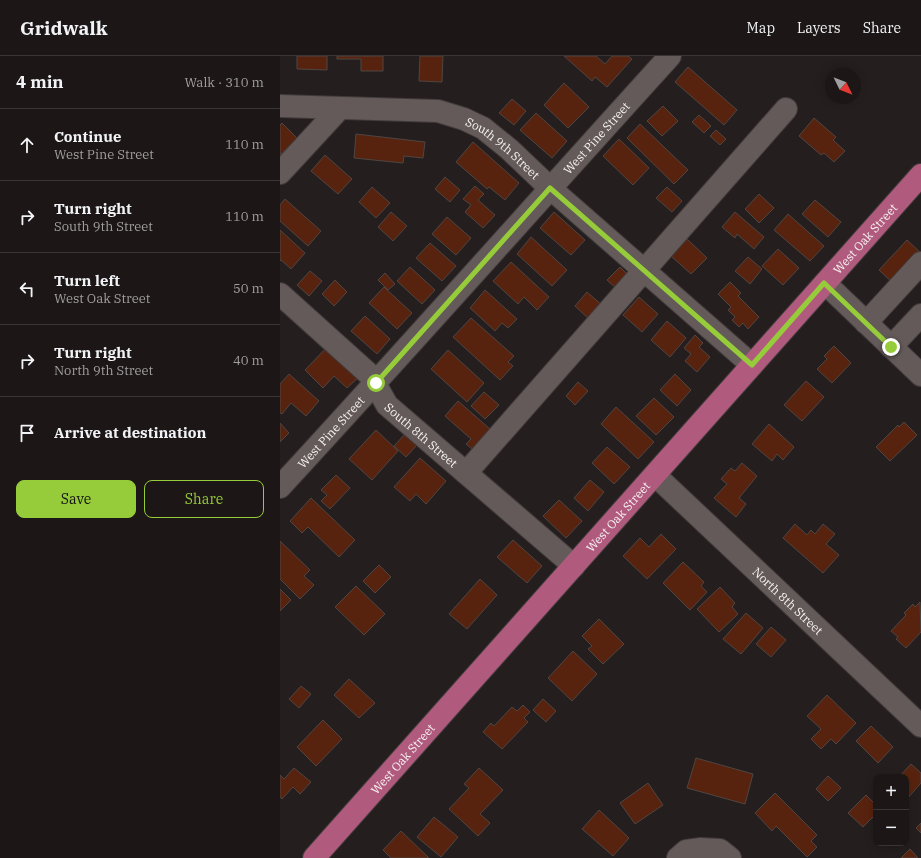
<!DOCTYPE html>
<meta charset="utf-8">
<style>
:root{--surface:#1c1616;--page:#251f1f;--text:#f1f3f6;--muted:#a09fa1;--line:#3a3535;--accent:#96cc3a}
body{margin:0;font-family:"IBM Plex Serif",serif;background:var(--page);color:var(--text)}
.controls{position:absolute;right:12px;bottom:12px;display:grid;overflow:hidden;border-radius:8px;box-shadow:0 2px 10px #0003}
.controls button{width:36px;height:36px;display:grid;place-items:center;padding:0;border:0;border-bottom:1px solid var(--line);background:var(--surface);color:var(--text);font:20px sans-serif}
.compass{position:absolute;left:545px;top:12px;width:36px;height:36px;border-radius:50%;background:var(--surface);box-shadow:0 2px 10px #0003;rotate:133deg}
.stop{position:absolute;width:12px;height:12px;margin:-9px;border:3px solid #96cc3a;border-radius:50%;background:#fff}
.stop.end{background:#96cc3a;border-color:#fff;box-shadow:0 1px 4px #0008}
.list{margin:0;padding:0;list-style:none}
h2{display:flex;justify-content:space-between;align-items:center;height:52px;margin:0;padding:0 16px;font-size:17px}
h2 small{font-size:13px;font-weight:400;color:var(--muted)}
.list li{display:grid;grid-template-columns:26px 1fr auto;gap:12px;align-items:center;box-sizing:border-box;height:72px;padding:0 16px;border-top:1px solid var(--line)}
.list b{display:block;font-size:15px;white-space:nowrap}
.list p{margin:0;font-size:13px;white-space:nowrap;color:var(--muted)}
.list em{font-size:13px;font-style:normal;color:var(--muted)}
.actions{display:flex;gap:8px;padding:12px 16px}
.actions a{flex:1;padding:9px 0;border:1px solid var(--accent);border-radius:8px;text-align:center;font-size:14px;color:var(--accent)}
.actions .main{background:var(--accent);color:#111}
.icon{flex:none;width:22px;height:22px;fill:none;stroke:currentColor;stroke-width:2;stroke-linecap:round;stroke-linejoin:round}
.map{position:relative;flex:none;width:641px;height:802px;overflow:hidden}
header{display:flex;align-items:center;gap:24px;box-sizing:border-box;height:56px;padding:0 20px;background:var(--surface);border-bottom:1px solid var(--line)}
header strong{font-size:19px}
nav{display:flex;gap:22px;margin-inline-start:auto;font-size:14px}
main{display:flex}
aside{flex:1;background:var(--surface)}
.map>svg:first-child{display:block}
.building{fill:#58230e;stroke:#4e4643}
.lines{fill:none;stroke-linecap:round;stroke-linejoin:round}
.minor-casing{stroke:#413b3b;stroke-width:24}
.major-casing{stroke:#413b3b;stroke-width:24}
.minor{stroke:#635a59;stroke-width:22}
.major{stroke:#b05b7e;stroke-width:22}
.route{stroke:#96cc3a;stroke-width:5}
.labels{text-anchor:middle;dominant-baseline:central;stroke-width:3;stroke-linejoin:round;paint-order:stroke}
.street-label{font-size:12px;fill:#f7f2f1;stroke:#0c0909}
</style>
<header>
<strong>Gridwalk</strong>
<nav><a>Map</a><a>Layers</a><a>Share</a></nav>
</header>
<main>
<aside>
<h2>4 min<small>Walk · 310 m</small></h2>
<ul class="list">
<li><svg class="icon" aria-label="ahead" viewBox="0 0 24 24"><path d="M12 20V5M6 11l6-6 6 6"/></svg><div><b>Continue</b><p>West Pine Street</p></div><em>110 m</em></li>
<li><svg class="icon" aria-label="right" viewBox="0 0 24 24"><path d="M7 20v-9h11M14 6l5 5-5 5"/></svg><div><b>Turn right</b><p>South 9th Street</p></div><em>110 m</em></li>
<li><svg class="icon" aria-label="left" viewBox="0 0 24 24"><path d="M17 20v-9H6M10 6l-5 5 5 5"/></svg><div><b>Turn left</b><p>West Oak Street</p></div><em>50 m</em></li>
<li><svg class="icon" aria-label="right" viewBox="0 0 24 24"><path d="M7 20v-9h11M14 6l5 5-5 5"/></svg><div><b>Turn right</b><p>North 9th Street</p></div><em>40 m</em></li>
<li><svg class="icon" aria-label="arrive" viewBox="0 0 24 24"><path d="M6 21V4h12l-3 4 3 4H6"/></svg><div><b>Arrive at destination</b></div></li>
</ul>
<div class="actions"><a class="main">Save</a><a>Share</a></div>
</aside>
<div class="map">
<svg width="641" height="802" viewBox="0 0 641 802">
<rect width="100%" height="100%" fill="#251e1e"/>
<g class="building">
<polygon points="17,0 47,0 47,14 17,13"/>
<polygon points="57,0 103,0 103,15 81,15 81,3 57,3"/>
<polygon points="140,0 163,0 162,26 139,25"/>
<polygon points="284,0 316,0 325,8 332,0 348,0 352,3 327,31 315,21 312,25"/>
<polygon points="408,11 457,54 444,69 395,26"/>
<polygon points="284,27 309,51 288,72 264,49"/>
<polygon points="232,43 246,55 234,69 219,57"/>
<polygon points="383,50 398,65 382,80 367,65"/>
<polygon points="256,57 287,85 272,102 240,74"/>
<polygon points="419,59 431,70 424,77 412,66"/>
<polygon points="534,62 556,81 553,84 565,95 554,106 544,97 541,99 519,80"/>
<polygon points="2,67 17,82 0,99 0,69"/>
<polygon points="360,68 408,114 394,128 347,82"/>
<polygon points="436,74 446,83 440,89 430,80"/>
<polygon points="76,78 145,86 143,102 124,100 123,107 74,102"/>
<polygon points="339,83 369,112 353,129 323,100"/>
<polygon points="193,86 239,127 225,144 209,131 207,133 176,106"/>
<polygon points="45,99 72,123 58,138 31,115"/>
<polygon points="165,121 180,134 170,146 155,133"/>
<polygon points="195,130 204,138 198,144 215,159 203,172 185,156 191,149 183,143"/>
<polygon points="92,131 110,147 96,162 79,146"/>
<polygon points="387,131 402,145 392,156 376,142"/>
<polygon points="479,138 494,152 479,167 465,153"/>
<polygon points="5,143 41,175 28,190 0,165 0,149"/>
<polygon points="535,144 561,166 548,181 522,158"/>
<polygon points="111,156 127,170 113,185 98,171"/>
<polygon points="274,156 305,184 291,199 260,172"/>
<polygon points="455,156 484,181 474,193 457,178 455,182 442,171"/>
<polygon points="508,158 544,190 530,205 494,174"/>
<polygon points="167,161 191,182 176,199 152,178"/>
<polygon points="0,174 25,197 11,213 1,204 0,205"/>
<polygon points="251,181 287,214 272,230 237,198"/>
<polygon points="407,183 427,202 411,218 391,200"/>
<polygon points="627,184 641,197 616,230 599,214"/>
<polygon points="150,187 176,210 162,225 136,202"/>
<polygon points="498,193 519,212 503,229 482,210"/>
<polygon points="468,201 482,213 470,228 455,215"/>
<polygon points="231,206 269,241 257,254 244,241 238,248 213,225"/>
<polygon points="130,211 155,234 142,248 117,225"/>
<polygon points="340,211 353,224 341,237 327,224"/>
<polygon points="30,215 42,225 29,240 17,229"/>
<polygon points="105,217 115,228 108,234 98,224"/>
<polygon points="55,224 67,236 54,250 42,238"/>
<polygon points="450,226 461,237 458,240 479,261 468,273 463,267 459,271 452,264 455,261 448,254 451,251 438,238"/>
<polygon points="104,231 132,257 117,273 89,247"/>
<polygon points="205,234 237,263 228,272 222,267 215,275 190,252"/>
<polygon points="307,236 323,250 310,264 295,250"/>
<polygon points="359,241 378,258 362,276 343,259"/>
<polygon points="85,260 110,283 97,298 71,275"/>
<polygon points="191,262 234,300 228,306 233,310 220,324 173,281"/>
<polygon points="387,265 406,282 390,301 371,284"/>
<polygon points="415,279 423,287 419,291 430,301 417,316 405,305 411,298 404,292"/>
<polygon points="49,289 80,320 67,332 54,320 43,332 25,314"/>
<polygon points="554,290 571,307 552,327 537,313 547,303 544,300"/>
<polygon points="168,294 204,327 187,346 151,313"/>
<polygon points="9,318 39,345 26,360 11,347 2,358 0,357 0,328"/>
<polygon points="395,318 411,334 397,350 380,334"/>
<polygon points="526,325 544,341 522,365 504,349"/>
<polygon points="298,326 308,335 295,349 286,340"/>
<polygon points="204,336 219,349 205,363 191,350"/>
<polygon points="374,342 394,361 376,379 356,360"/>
<polygon points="178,345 211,374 197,397 186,388 191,383 165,360"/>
<polygon points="336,351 374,386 358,403 321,368"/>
<polygon points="624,366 637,379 610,405 596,391 618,369 619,371"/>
<polygon points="0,367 9,377 0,386"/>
<polygon points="489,368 514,391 503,404 497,398 492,405 472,388"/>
<polygon points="96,374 118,395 92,424 69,403"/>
<polygon points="125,378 137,389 126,401 114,390"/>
<polygon points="327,391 350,411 334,428 312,407"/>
<polygon points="140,402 166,425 146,448 136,438 130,445 114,431"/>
<polygon points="462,407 477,420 459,442 466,448 456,461 434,442 447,428 441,423 451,412 455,415"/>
<polygon points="56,419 70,432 50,453 41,445 47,439 41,434"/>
<polygon points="310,424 324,436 308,455 294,442"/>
<polygon points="31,442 75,484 59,501 28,471 22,477 10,465"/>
<polygon points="279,444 302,465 286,482 263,460"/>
<polygon points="515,468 527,479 531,474 535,478 543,468 555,478 546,488 559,499 543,517 503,482"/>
<polygon points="381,478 396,493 367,523 343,500 360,482 369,491"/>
<polygon points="233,484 262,510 247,527 217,501"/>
<polygon points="0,485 30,514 24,520 34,529 20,543 0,523"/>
<polygon points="403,506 424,526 421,530 427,536 410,554 383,527"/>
<polygon points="99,509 111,521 95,537 83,525"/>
<polygon points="200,523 217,539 187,573 169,558"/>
<polygon points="76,530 105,558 84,579 55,551"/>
<polygon points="440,531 455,547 452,551 458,558 439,576 417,553"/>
<polygon points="0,533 11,544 0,555"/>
<polygon points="640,546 641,576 626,592 616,583 618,581 611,575 626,559 624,557 633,548 635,551"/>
<polygon points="466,557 483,572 461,598 443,583"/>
<polygon points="319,563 344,588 323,608 308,593 312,590 302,580"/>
<polygon points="491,571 506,584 491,601 476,588"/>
<polygon points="293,595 317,618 292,645 268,622"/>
<polygon points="69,623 95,647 79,662 54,639"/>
<polygon points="21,630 31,638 19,652 9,643"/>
<polygon points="547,639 576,667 556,688 551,683 541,693 531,683 541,673 527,660"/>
<polygon points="263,643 276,655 266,666 253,654"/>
<polygon points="243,649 250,656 244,662 248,666 222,693 203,676 211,667 214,670 232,651 237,655"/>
<polygon points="43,664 62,683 36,710 17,691"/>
<polygon points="591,670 613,691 598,707 576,685"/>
<polygon points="416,702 473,718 465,748 407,732"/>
<polygon points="631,708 641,717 641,727 626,744 626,721 619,721"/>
<polygon points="14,712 31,726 20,738 13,731 2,743 0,741 0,719 4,723"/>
<polygon points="199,712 223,734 200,758 210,767 198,780 169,753 189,732 184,728"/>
<polygon points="548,720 561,732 548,745 536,733"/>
<polygon points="368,727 383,749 355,768 340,747"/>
<polygon points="495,737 537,779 531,785 537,791 527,801 496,770 492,775 475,757"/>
<polygon points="586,739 596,749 596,758 583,771 568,757"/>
<polygon points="319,754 349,782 333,800 302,773"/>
<polygon points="154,761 178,781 161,801 137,781"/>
<polygon points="641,767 641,777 636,772"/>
<polygon points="121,775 149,802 111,802 103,794"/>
<polygon points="630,793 638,802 621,802"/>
</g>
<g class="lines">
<defs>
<g id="minor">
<path id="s1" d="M0,50L158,55L184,63L203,72L229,93L270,132L472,309"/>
<polyline points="0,117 60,52"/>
<polyline points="545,227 641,319"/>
<path id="s2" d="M0,238L90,319L107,349L294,510"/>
<polyline points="586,267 641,207"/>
<polyline points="611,291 641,259"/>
<polyline points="186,417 506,53"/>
<path id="s3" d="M375,419L641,670"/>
<path id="s4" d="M0,431C131,289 260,143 390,0"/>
<polyline points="398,802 406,795 421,793 440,794 450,802"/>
</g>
<g id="major">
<path id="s5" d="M34,802L641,119"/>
</g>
</defs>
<use href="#minor" class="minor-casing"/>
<use href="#major" class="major-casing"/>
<use href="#minor" class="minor"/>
<use href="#major" class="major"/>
</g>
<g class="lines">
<polyline class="route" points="96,327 270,132 472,309 544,227 611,291"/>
</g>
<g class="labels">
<g class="street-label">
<text stroke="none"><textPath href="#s4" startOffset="471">West Pine Street</textPath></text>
<text stroke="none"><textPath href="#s1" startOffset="234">South 9th Street</textPath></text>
<text stroke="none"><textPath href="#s5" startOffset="829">West Oak Street</textPath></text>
<text stroke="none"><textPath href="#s4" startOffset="75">West Pine Street</textPath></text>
<text stroke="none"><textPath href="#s2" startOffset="201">South 8th Street</textPath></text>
<text stroke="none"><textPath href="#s5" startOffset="457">West Oak Street</textPath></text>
<text stroke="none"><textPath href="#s3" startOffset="183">North 8th Street</textPath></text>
<text stroke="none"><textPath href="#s5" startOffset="133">West Oak Street</textPath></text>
</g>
</g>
</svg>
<div class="controls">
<button>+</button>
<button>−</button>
</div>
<svg class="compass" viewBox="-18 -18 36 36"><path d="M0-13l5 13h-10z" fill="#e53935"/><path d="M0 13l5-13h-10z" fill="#a09fa1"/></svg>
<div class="stop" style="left:96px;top:327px"></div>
<div class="stop end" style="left:611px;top:291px"></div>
</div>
</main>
